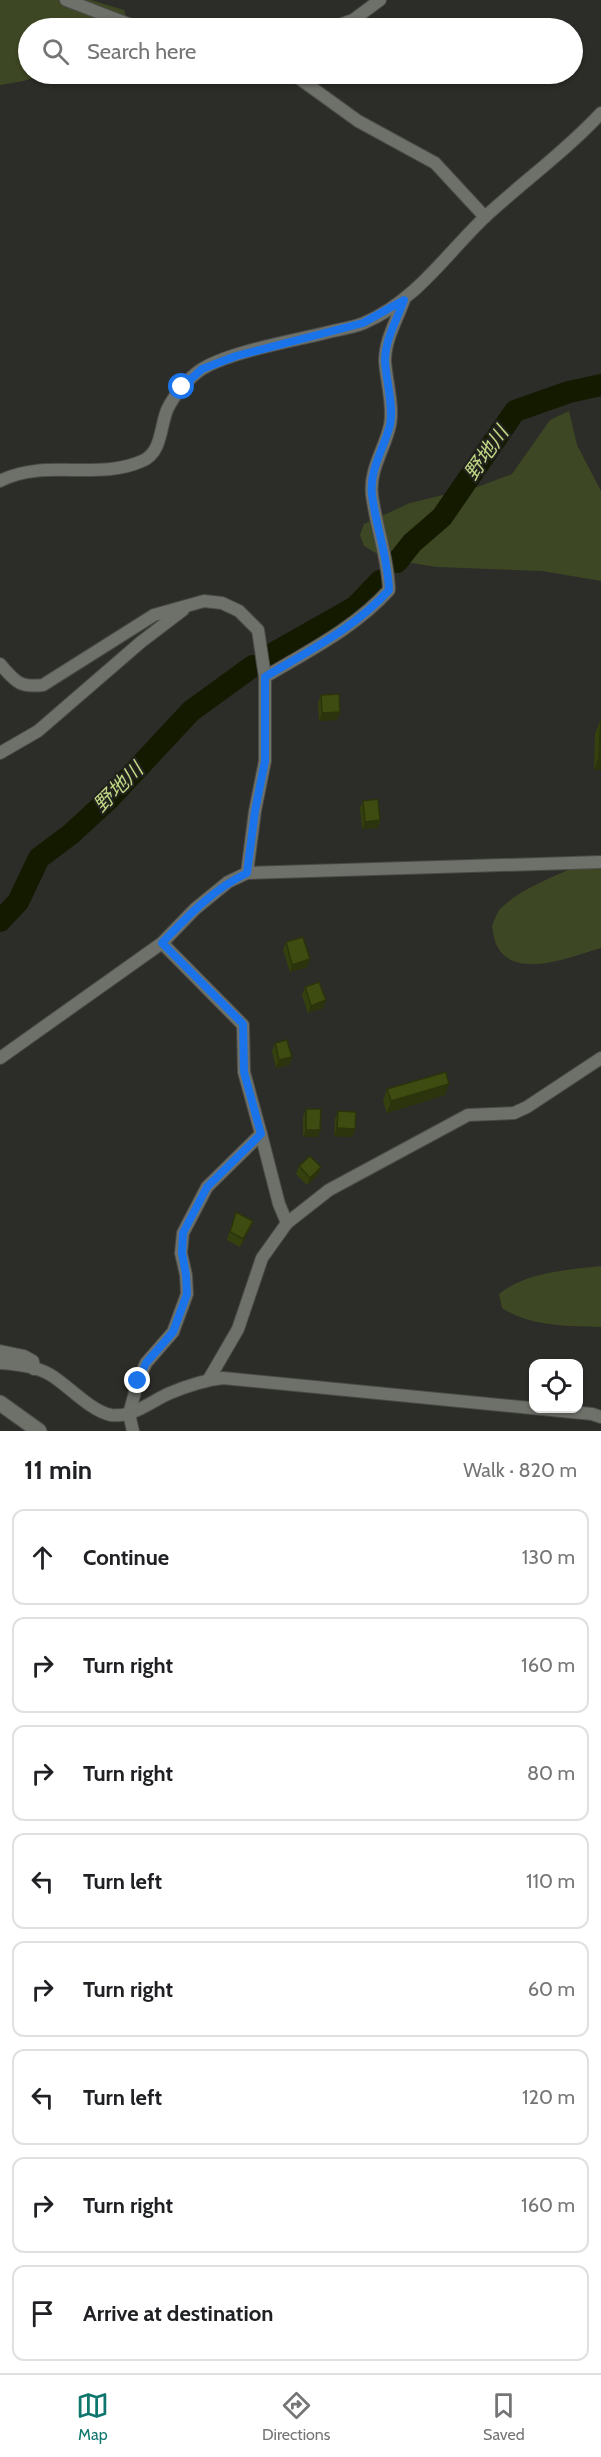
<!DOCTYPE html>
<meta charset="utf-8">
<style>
:root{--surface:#fff;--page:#f2f2f2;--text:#202124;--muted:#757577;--line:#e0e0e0;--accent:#0f766e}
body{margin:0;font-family:Cabin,"Noto Sans JP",sans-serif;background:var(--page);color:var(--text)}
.controls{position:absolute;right:18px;bottom:18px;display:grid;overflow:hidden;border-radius:12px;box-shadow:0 2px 4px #0004}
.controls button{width:54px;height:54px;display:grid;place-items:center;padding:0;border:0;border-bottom:2px solid var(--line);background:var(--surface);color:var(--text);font:30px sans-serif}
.stop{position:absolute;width:18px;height:18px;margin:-14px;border:4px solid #1a73e8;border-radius:50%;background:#fff}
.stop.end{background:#1a73e8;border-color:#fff;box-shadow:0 2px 6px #0008}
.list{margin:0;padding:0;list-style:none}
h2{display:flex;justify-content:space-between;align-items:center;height:78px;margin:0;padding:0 24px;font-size:26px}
h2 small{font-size:20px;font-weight:400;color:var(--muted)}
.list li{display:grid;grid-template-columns:39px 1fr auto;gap:18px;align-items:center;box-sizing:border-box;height:96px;margin:0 12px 12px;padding:0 12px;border:2px solid var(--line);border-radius:12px}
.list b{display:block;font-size:22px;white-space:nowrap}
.list em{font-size:20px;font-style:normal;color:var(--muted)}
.icon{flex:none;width:33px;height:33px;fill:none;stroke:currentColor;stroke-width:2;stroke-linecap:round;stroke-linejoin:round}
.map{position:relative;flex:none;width:601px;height:1431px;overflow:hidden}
.search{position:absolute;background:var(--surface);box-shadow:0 2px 4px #0004;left:18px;right:18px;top:18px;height:66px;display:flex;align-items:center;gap:15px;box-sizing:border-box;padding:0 21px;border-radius:33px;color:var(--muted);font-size:22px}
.sheet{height:942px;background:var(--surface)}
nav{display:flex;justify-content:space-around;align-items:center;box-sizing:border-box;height:84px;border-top:2px solid var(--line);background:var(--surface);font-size:16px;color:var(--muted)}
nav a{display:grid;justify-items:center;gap:3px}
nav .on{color:var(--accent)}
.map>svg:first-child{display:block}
.green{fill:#3e4723}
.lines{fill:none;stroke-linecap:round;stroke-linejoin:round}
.river{stroke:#141a00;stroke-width:22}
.minor-casing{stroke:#494a46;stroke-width:14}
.tertiary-casing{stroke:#494a46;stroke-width:17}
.minor{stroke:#6e706a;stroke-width:12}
.tertiary{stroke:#6e706a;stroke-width:15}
.wall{fill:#35400f}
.shaded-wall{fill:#2b340c}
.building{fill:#3e4b11;stroke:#2b340c;stroke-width:1.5}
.route{stroke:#1a73e8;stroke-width:8}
.labels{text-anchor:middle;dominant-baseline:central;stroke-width:4.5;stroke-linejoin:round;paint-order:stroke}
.water-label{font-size:20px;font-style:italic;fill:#c2d985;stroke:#22231e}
</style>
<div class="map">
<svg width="601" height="1431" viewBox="0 0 601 1431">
<rect width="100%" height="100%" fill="#2c2d28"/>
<g class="green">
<polygon points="0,0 91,0 124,10 130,28 28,28 28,74 43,74 24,81 0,85"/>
<polygon points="569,411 577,445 601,491 601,581 542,571 437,567 386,559 364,546 360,535 364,524 410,503 480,486 512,474 550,420"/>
<path d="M601,856V948C573,956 513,982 496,944C494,939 493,932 492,926C494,921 497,913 500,909C524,885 571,870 601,856Z"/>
<path d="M601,1266V1327C568,1326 531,1327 502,1308L499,1294C526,1272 567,1270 601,1266Z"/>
</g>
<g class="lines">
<g class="river">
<polyline points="397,562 412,543 442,517 515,411 569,392 601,385"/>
<polyline points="272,654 355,607 380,581"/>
<polyline points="0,921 18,902 39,858 71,834 109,799 191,711 253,666"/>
</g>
<defs>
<g id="minor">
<polyline points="66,0 139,28"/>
<polyline points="331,28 353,20 380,0"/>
<polyline points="293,74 358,121 435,163 485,217"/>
<path d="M0,481C44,458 98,481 142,461C162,453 160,427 167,410C174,395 188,378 202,369C231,351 298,340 333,331C343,329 354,327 364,323C416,301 446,254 486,216C524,181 566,151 601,113"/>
<path d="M0,664C15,681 19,688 43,685L154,615L204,601L222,603L239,611L258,630L265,677V761L255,811L247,873"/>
<path d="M265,677C308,651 355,628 389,590C388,557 376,527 372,495C369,469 385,449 390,425C394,407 386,379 385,361C385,339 397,320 404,300"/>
<polyline points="0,753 38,731 141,642 183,610"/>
<polyline points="0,1058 162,943 195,909 228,882 247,873 601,862"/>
<polyline points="261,1134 279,1204 287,1223"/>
<polyline points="0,1351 24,1356 33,1361 34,1369"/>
<path d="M0,1363C16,1364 35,1366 49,1374C67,1384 90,1411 111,1415C133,1418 151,1401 170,1393C187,1386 205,1380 223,1378L592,1414L601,1417"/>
<polyline points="209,1379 238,1329 262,1258 287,1223 329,1190 468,1115 514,1113 527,1107 601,1058"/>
<polyline points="133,1431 129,1414 138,1381 146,1363 173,1332 187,1294 186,1275 181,1253 183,1233 207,1187 261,1134 244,1072 243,1025 162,943"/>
</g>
<polyline id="tertiary" points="0,1403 39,1431"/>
</defs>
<use href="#minor" class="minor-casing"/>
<use href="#tertiary" class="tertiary-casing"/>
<use href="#minor" class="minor"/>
<use href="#tertiary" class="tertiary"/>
</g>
<g class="wall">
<polygon points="321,695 340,712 337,720 319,721 318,703"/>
<polygon points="601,719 601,770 594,770 595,734"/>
<polygon points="363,801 380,820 378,828 362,829 360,808"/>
<polygon points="286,942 310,959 307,967 290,972 283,950"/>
<polygon points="305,987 323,1008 308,1013 302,995"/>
<polygon points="275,1043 292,1057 289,1065 276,1068 272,1051"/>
<polygon points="387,1089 445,1095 387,1113 383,1101"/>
<polygon points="306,1109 320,1130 318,1137 303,1137 303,1117"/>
<polygon points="338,1111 355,1129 352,1137 334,1136 335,1119"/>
<polygon points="299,1166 321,1167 318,1175 307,1185 296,1174"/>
<polygon points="236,1212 253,1221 250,1229 240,1247 227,1240"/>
</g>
<g class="shaded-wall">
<polygon points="340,712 337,720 319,721 322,713"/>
<polygon points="599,755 601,755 601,770 594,770"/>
<polygon points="380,820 378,828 362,829 365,822"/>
<polygon points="310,959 307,967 290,972 292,965"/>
<polygon points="326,1000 323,1008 308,1013 311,1006"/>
<polygon points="292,1057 289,1065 276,1068 279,1060"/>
<polygon points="449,1084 445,1095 387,1113 391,1101"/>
<polygon points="337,1128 355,1129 352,1137 334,1136"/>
<polygon points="306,1130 320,1130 318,1137 303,1137"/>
<polygon points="321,1167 318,1175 307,1185 310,1178"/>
<polygon points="253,1221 250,1229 240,1247 243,1239"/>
</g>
<g class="building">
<polygon points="339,694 340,712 322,713 321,695"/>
<polygon points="601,719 601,755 599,755"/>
<polygon points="378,799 380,820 365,822 363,801"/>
<polygon points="303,937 310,959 292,965 286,942"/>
<polygon points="319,982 326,1000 311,1006 305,987"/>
<polygon points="287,1040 292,1057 279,1060 275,1043"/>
<polygon points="446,1072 449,1084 391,1101 387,1089"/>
<polygon points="306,1109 321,1109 320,1130 306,1130"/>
<polygon points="338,1111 356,1112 355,1129 337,1128"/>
<polygon points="310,1156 321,1167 310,1178 299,1166"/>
<polygon points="236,1212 253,1221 243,1239 230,1232"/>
</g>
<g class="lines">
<path class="route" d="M138,1381L146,1363L173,1332L187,1294L186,1275L182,1253L183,1233L207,1187L261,1134L244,1072L243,1024L162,943C188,916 213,889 247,873L255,811L265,761V677C308,651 355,628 389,590C388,557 376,527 372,495C369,469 384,449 390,425C394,408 386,379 385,361C385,339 397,320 404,300L363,323L236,356L202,369L182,387"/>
</g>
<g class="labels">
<g class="water-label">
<text transform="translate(486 453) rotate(-55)">野地川</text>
<text transform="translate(118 787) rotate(-45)">野地川</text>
</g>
</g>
</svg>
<div class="controls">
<button><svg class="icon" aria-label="locate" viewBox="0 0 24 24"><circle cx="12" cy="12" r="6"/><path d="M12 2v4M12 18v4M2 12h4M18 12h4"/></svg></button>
</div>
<div class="stop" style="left:182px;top:387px"></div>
<div class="stop end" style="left:138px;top:1381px"></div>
<div class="search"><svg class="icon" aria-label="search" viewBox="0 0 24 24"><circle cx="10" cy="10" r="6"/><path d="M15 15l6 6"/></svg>Search here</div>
</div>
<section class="sheet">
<h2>11 min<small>Walk · 820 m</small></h2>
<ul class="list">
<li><svg class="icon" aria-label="ahead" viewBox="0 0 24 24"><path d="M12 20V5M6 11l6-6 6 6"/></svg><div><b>Continue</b></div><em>130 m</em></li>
<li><svg class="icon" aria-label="right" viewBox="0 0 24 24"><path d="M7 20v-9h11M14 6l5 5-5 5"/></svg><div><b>Turn right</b></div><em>160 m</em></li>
<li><svg class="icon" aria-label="right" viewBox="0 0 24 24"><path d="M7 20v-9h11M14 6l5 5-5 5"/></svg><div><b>Turn right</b></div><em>80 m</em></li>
<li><svg class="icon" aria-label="left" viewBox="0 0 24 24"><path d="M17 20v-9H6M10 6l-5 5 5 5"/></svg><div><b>Turn left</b></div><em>110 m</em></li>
<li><svg class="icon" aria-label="right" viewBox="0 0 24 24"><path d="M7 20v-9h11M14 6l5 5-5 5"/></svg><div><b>Turn right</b></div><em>60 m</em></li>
<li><svg class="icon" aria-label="left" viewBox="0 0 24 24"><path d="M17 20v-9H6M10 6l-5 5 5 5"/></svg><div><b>Turn left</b></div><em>120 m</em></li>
<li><svg class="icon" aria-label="right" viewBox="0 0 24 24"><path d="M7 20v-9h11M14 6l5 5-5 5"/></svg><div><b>Turn right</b></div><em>160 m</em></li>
<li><svg class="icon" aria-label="arrive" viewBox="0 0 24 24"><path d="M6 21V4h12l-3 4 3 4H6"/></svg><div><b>Arrive at destination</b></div></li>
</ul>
</section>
<nav>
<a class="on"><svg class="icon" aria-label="map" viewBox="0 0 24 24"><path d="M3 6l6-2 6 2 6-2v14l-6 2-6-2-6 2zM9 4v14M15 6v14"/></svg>Map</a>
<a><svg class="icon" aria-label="directions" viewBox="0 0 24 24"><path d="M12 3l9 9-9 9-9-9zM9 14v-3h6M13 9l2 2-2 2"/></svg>Directions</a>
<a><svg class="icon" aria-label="saved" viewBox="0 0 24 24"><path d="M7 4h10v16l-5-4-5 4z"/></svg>Saved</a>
</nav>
